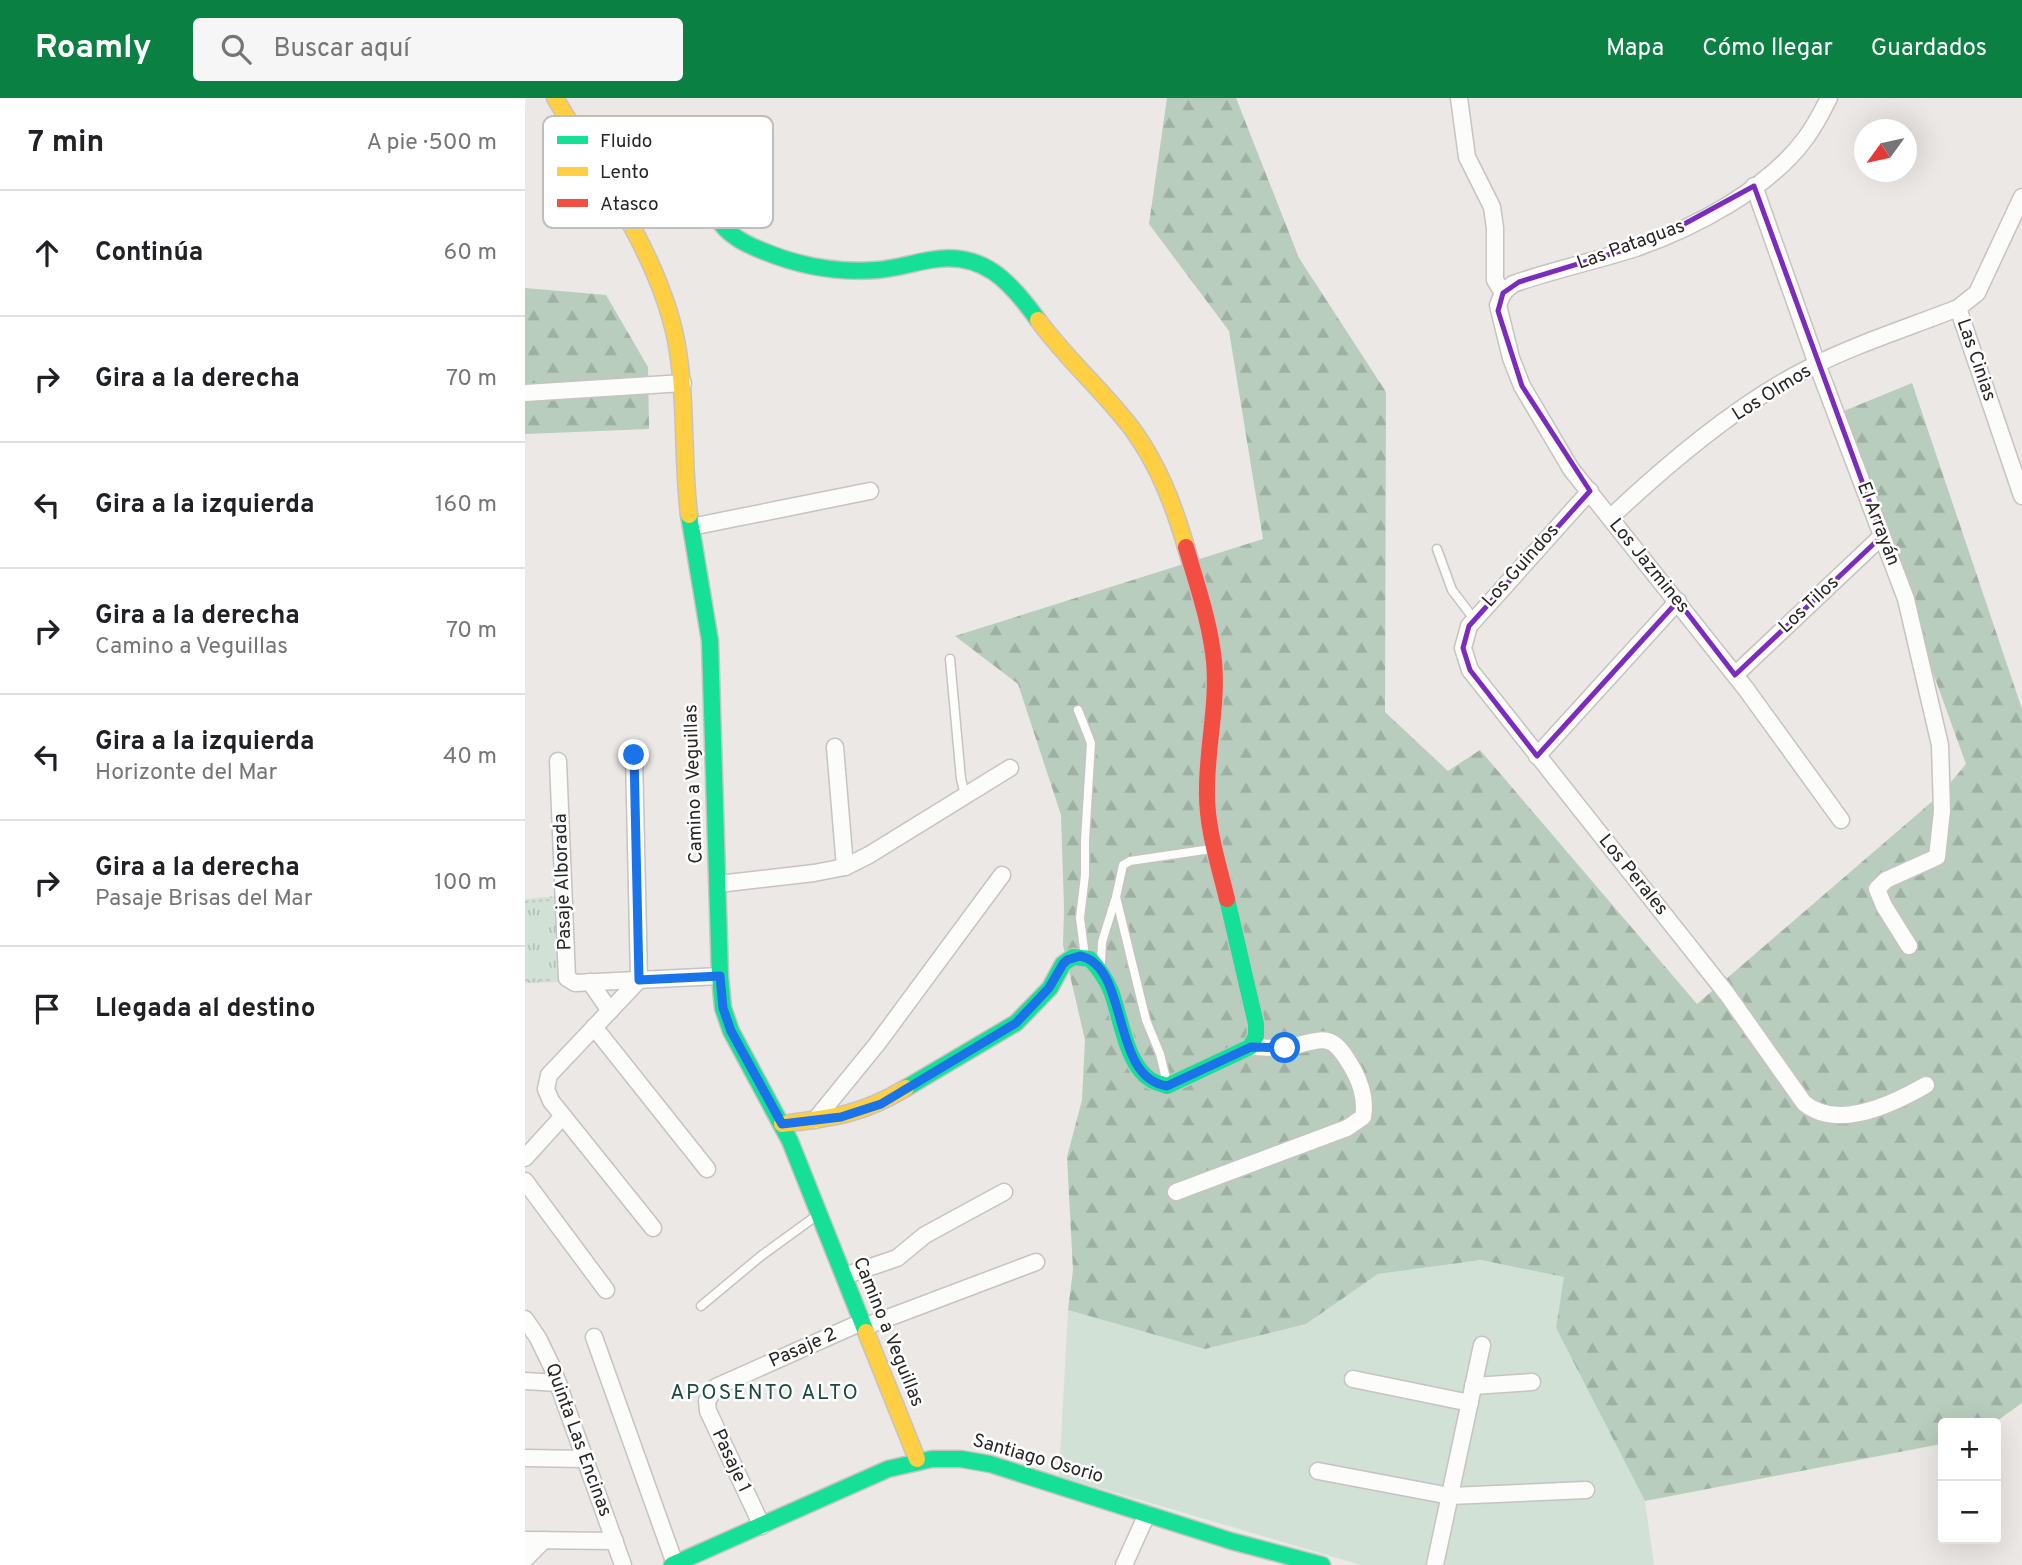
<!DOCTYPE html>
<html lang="es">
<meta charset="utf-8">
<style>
:root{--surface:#fff;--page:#f6f6f6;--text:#202124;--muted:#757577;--line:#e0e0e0;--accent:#0b8043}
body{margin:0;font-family:Overpass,sans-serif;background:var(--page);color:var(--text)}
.controls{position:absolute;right:21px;bottom:21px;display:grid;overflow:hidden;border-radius:7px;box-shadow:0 7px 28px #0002}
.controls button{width:63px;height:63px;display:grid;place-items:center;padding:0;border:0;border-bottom:2px solid var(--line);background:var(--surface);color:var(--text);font:35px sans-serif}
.compass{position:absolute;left:1329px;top:21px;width:63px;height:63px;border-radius:50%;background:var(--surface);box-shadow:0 7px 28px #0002;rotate:237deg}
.stop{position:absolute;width:21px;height:21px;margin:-16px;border:5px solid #1a73e8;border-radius:50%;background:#fff}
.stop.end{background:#1a73e8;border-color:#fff;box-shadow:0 2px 7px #0008}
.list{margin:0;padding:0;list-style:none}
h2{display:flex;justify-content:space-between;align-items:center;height:91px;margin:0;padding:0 28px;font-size:30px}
h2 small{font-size:23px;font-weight:400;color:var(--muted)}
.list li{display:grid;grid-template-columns:46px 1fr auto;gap:21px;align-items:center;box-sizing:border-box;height:126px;padding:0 28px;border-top:2px solid var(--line)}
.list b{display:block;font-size:26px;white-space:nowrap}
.list p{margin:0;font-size:23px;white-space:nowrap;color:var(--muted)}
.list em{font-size:23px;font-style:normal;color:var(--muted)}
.icon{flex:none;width:38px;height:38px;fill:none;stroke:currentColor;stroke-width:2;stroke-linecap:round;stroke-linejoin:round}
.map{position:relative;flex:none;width:1497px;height:1467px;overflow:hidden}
header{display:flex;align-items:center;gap:42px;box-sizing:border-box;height:98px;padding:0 35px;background:var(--accent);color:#fff}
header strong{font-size:33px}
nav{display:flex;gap:38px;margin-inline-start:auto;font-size:24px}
.search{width:490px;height:63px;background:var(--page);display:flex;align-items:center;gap:18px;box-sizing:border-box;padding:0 24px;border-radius:7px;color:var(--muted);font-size:26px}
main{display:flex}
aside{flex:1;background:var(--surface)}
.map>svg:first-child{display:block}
.green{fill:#d1e1d6}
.forest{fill:url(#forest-firs)}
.park{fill:url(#park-tufts)}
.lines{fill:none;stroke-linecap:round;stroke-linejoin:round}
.lane-casing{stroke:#c6c3c1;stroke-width:11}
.street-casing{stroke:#c6c3c1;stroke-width:19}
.fast-casing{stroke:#c6c3c1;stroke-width:19}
.slow-casing{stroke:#c6c3c1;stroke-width:19}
.jam-casing{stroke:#c6c3c1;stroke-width:19}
.path{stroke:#cac8c7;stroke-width:2.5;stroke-dasharray:3.5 3.5;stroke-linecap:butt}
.lane{stroke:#fcfcfb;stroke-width:8}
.street{stroke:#fcfcfb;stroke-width:16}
.fast{stroke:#16e098;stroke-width:16}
.slow{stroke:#ffcf43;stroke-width:16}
.jam{stroke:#f24e42;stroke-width:16}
.route{stroke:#1a73e8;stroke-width:9}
.marked{fill:none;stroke:#7b2cbf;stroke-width:5;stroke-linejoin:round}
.labels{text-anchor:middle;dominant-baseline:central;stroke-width:5;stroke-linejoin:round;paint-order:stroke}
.street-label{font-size:19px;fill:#282625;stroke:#fff}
.neighbourhood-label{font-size:21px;letter-spacing:2px;fill:#184b3d;stroke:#fff}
.key{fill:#fff;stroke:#bebebe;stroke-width:2}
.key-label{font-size:19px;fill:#282625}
</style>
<header>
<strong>Roamly</strong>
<div class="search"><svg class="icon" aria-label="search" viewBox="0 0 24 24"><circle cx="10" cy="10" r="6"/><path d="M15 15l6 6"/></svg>Buscar aquí</div>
<nav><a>Mapa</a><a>Cómo llegar</a><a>Guardados</a></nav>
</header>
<main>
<aside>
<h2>7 min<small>A pie · 500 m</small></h2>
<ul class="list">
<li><svg class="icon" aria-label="ahead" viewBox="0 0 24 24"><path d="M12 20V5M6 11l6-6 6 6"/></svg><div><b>Continúa</b></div><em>60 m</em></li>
<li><svg class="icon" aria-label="right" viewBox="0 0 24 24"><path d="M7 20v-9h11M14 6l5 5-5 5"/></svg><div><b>Gira a la derecha</b></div><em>70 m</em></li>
<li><svg class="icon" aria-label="left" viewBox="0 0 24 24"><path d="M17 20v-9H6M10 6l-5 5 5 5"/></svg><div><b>Gira a la izquierda</b></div><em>160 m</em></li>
<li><svg class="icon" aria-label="right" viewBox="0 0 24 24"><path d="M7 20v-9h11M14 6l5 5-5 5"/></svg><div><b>Gira a la derecha</b><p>Camino a Veguillas</p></div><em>70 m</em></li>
<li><svg class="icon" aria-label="left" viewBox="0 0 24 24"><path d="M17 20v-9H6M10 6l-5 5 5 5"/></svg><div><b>Gira a la izquierda</b><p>Horizonte del Mar</p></div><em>40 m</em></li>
<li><svg class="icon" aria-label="right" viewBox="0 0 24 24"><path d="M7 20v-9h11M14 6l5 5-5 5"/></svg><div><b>Gira a la derecha</b><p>Pasaje Brisas del Mar</p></div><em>100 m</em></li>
<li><svg class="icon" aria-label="arrive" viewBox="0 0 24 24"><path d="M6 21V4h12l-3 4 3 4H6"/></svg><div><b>Llegada al destino</b></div></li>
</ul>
</aside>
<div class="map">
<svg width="1497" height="1467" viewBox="0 0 1497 1467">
<defs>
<pattern id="forest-firs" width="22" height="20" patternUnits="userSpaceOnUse" patternTransform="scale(1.75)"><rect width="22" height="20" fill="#b8cdbe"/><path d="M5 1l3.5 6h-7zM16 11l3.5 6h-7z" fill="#9eb0a3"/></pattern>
<pattern id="park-tufts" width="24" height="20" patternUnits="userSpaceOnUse" patternTransform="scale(1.75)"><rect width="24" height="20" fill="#d1e1d6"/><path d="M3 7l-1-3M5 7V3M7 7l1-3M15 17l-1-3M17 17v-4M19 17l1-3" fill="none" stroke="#b3c1b8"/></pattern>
</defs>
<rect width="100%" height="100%" fill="#ebe8e5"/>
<polygon class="green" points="956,1162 1040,1179 1031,1230 1120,1403 1129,1467 836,1467 534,1378 543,1212 681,1251 781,1226 853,1176"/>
<g class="forest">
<polygon points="642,0 711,0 774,160 861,294 860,614 923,673 955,652 1172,906 1417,695 1441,666 1314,315 1387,285 1497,611 1497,1305 1469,1325 1418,1325 1416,1346 1120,1403 1031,1230 1039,1179 956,1162 853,1176 781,1226 680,1251 543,1212 548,1172 542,1059 557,1002 560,942 538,847 539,809 536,717 493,586 430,538 738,441 704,233 624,126"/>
<polygon points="0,190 81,197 123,269 124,331 0,336"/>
</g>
<polygon class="park" points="32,798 37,884 0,885 0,801"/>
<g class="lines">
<defs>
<g id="lane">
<polyline points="912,451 927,492 949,521"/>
<polyline points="425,561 436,681 440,697"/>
<polyline points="553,612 566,645 560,742 560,777 555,820 560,859"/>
<polyline points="576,864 577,844 590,802"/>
<polyline points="642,985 635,956 621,922 591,799 598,767 605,763 686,751"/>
<polyline points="176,1208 236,1158 291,1118"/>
</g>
<g id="street">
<polyline points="934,0 942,59 967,109 970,130 970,182 978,195"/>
<path d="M1304,0C1297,14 1290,28 1280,41C1243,91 1169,130 1111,150C1070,163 1028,172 988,186L978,195L973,207L986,260L997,288L1046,371L1221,591L1316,722"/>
<polyline points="1229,88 1292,266 1381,501 1415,647 1417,713 1412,759 1361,782 1352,791 1359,808 1384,848"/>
<polyline points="1433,210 1497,398"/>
<polyline points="0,295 158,285"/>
<path d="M1065,393L944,528L938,550L945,572L1202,896L1279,1005C1313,1033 1368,1006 1401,987"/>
<path d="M1085,420C1141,367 1212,307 1280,272C1328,247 1382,230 1433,210L1452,195L1497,99"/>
<polyline points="166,429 345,393"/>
<polyline points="1210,577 1357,438"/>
<polyline points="310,649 320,769"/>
<polyline points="109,657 114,882 24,977 21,991 26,1003 128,1130"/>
<polyline points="1012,658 1153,503"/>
<polyline points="33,663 42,880 50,885 195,878"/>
<polyline points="193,786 289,775 320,769 344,757 485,670"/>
<polyline points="65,884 85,913"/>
<polyline points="69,929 182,1071"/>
<polyline points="290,1022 352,946 477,777"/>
<polyline points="0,1060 38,1018"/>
<polyline points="0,1083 81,1192"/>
<path d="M651,1094L822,1030L838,1019C841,1003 837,988 829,973C807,934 803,940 764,949C752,951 738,949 725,949"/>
<polyline points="319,1178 372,1160 400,1137 479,1094"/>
<polyline points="0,1221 13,1240 27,1269 98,1467"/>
<polyline points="339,1229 511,1164"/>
<polyline points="69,1239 150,1466"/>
<polyline points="828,1281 945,1305"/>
<polyline points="0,1283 33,1285"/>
<polyline points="948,1288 1007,1284"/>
<polyline points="0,1360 60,1361"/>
<polyline points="793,1373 925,1398 1061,1392"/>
<polyline points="237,1428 183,1313 182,1303 191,1289 337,1224"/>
<polyline points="0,1442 90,1443"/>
<polyline points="0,1461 19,1442"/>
<polyline points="599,1467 622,1416"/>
<polyline points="910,1467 957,1247"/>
</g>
<g id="fast">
<path d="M68,65C102,31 146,18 171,70C180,89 184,111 198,128C208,140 223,147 238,153C274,168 313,175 352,172C370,171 387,165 405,162C457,152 485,183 513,222"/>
<polyline points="164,417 185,543 195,878 198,910 206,933 265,1043 341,1234"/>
<path d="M381,990L491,925L525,890L538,866L548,859L565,861C574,871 581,881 586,893C596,919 601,967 626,982C631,985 637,986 642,988L725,949L731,938V926L702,801"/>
<polyline points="147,1467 363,1371 407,1361 436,1361 465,1366 706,1443 797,1467"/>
</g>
<g id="slow">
<path d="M30,0C74,74 134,157 151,242C162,300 157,359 164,417"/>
<path d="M513,222C542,262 579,293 608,332C634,368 649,408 661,449"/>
<path d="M257,1026C307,1020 336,1017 381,990"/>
<polyline points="341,1234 392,1361"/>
</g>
<path id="jam" d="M661,449C672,487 685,524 689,563C693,606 682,648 682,691C681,728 693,764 702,801"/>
</defs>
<use href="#lane" class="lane-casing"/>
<use href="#street" class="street-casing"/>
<use href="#fast" class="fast-casing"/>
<use href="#slow" class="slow-casing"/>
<use href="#jam" class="jam-casing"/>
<g class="path">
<polyline points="0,804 25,802"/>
<polyline points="0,882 28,882"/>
</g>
<use href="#lane" class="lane"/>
<use href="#street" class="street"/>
<use href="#fast" class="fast"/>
<use href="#slow" class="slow"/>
<use href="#jam" class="jam"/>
</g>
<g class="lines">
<path class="route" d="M109,657L114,882L195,878L198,910L206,933L257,1026L316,1019L356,1006L491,925L524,890L538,866L542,862L555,858C605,868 585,980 642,988L726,949L760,950"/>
</g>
<path class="marked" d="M1229,88L1357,438L1210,577L1153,503L1012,658L945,572L938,550L944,528L1065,393L997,288L973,213L978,195L994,184L1128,143Z"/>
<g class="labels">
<g class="street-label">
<text transform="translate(1106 147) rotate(-20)">Las Pataguas</text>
<text transform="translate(1451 262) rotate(71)">Las Cinias</text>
<text transform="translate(1247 295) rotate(-32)">Los Olmos</text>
<text transform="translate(1353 426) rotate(69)">El Arrayán</text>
<text transform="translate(996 468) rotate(-48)">Los Guindos</text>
<text transform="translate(1124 468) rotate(51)">Los Jazmines</text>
<text transform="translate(1284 507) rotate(-43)">Los Tilos</text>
<text transform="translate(169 686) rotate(-92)">Camino a Veguillas</text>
<text transform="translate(1108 777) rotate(51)">Los Perales</text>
<text transform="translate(38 784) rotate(-92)">Pasaje Alborada</text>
<text transform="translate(363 1234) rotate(68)">Camino a Veguillas</text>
<text transform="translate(278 1250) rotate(-24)">Pasaje 2</text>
<text transform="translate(53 1342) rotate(70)">Quinta Las Encinas</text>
<text transform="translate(513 1361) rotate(16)">Santiago Osorio</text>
<text transform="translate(206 1363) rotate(65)">Pasaje 1</text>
</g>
<g class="neighbourhood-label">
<text x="240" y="1295">APOSENTO ALTO</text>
</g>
</g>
<rect x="18" y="18" width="230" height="112" rx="10" class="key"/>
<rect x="32" y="38" width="31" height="8" fill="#16e098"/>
<rect x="32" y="69" width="31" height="9" fill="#ffcf43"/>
<rect x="32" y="101" width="31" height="8" fill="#f24e42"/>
<g class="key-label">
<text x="75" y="49">Fluido</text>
<text x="75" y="80">Lento</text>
<text x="75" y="112">Atasco</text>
</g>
</svg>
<div class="controls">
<button>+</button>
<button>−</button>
</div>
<svg class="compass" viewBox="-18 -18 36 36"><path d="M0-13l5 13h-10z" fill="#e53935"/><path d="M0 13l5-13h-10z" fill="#757577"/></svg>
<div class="stop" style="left:760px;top:950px"></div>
<div class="stop end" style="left:109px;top:657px"></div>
</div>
</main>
